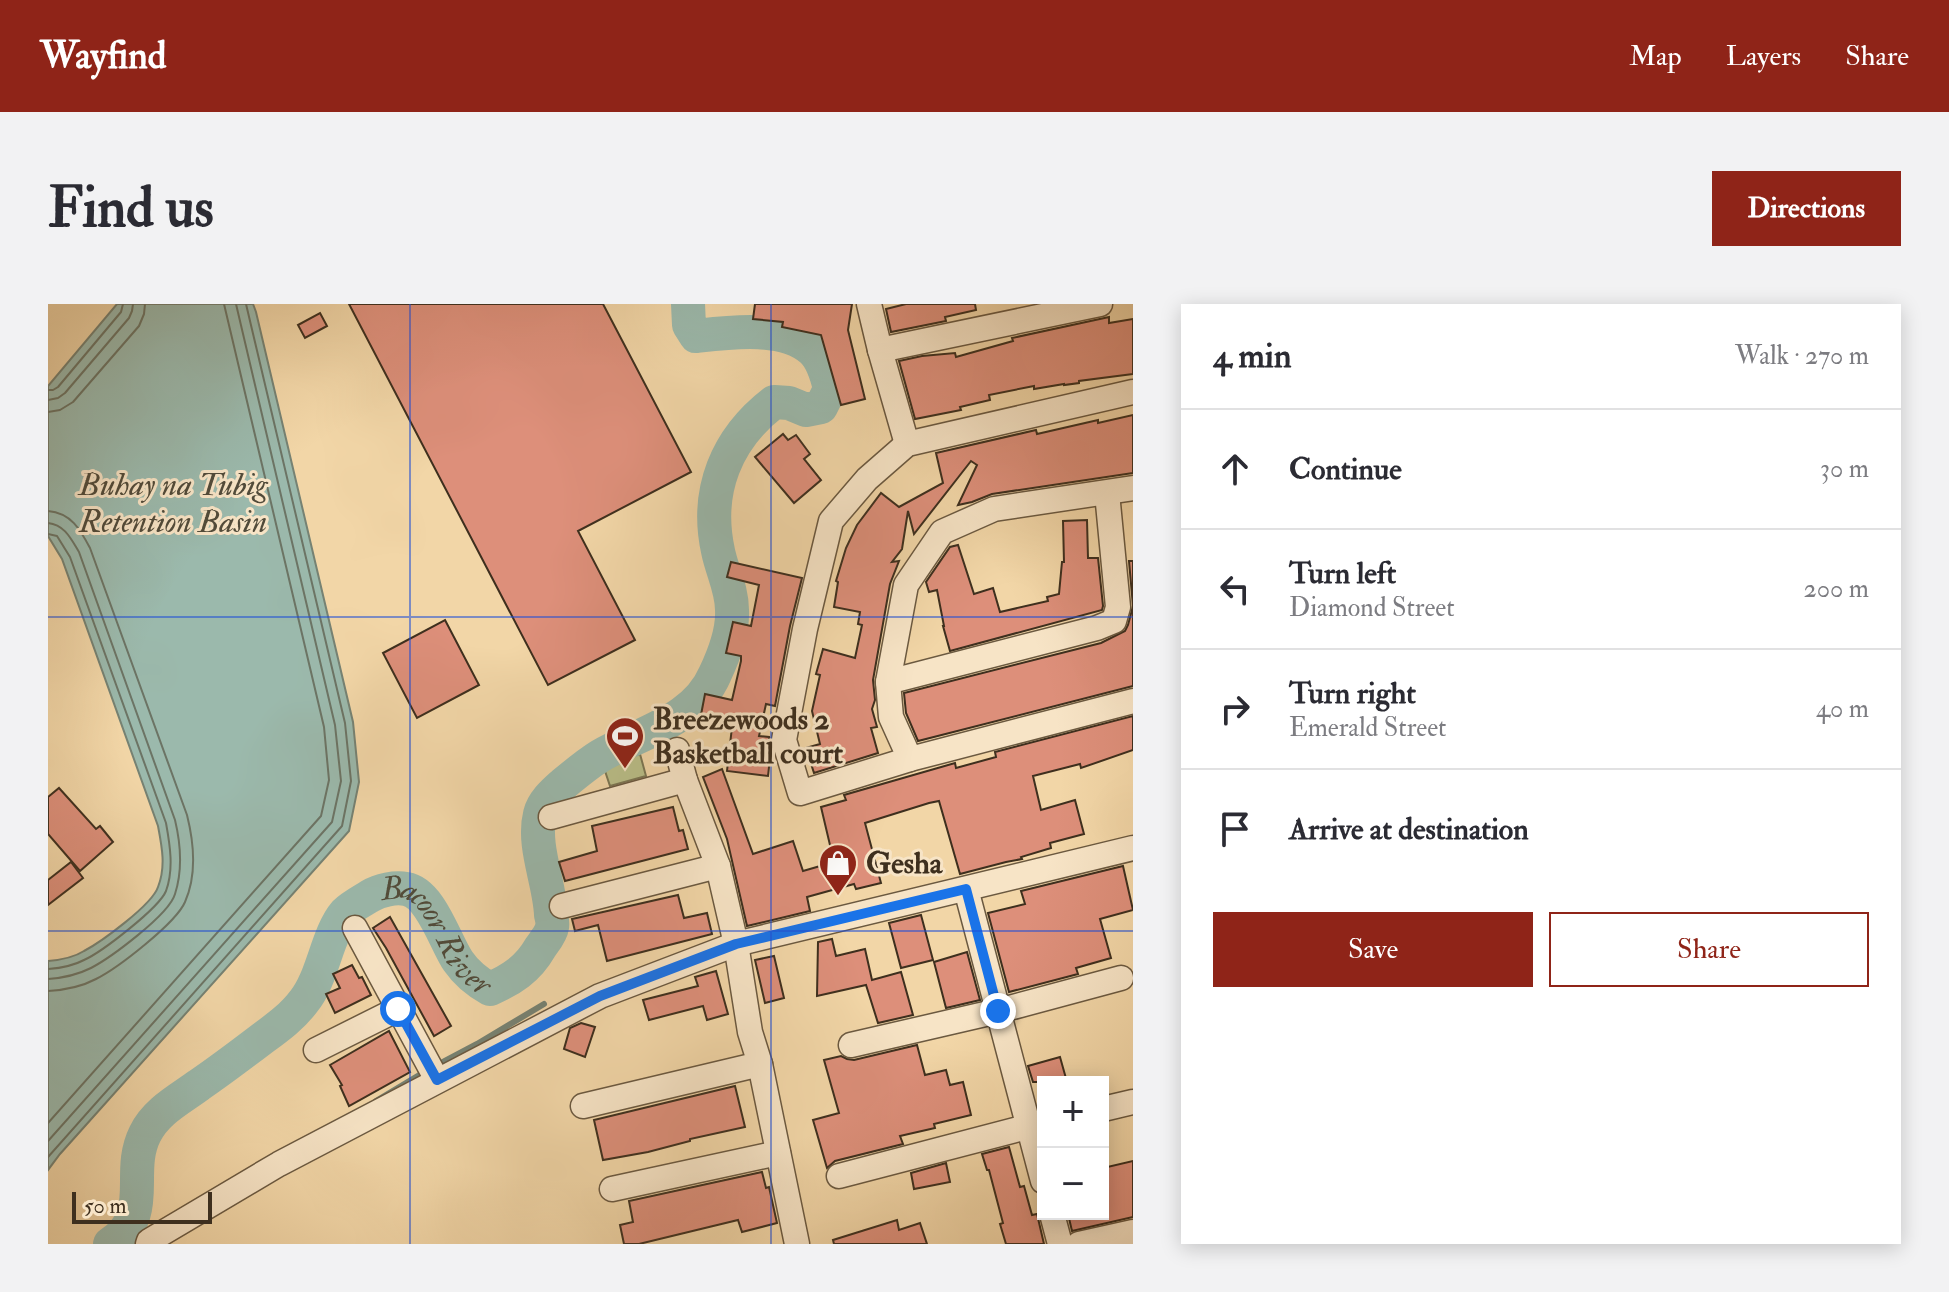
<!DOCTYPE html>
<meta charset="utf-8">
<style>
:root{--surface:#fff;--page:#f2f2f3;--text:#2b2b33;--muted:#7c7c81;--line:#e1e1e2;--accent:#8f2418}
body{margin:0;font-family:"IM FELL Double Pica",serif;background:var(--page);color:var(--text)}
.controls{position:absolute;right:24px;bottom:24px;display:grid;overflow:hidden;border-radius:0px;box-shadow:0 4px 20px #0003}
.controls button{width:72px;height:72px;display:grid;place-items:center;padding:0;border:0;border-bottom:2px solid var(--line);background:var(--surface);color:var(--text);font:40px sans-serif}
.scale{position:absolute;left:24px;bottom:20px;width:140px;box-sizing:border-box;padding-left:8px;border:4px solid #3e2f1e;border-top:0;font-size:22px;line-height:28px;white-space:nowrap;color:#3e2f1e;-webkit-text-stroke:6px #f7e4c6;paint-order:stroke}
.stop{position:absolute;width:24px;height:24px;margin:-18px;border:6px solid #1a73e8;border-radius:50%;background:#fff}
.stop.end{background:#1a73e8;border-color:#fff;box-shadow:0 2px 8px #0008}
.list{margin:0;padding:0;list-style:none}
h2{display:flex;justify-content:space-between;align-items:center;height:104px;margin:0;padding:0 32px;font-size:34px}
h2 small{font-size:26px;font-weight:400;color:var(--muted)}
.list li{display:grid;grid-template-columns:52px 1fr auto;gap:24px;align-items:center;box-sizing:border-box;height:120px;padding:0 32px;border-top:2px solid var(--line)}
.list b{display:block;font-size:30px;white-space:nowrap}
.list p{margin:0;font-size:26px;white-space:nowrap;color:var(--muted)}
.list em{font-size:26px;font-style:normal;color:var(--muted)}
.actions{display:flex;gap:16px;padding:24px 32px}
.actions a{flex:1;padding:18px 0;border:2px solid var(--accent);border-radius:0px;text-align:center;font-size:28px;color:var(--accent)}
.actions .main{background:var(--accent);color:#fff}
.icon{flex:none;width:44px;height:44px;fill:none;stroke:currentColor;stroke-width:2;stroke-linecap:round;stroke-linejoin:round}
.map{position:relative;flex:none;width:1085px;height:940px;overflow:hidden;border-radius:0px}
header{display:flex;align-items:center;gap:48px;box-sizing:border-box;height:112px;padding:0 40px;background:var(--accent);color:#fff}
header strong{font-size:38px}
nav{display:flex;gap:44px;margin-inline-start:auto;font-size:28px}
.intro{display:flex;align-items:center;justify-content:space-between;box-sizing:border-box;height:192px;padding:0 48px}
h1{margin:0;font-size:56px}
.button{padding:20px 36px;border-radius:0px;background:var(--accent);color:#fff;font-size:28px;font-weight:700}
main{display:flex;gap:48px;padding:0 48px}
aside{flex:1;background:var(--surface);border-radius:0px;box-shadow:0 4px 20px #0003}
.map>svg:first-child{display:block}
.green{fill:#b9be88;stroke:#7c7653;stroke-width:2}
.water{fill:#9bb9ac;stroke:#768273;stroke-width:2}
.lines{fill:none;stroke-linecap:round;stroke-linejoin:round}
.shore{stroke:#6c7465;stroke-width:2}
.stream{stroke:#768273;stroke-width:6}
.river{stroke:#9bb9ac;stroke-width:34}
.building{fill:#dd8f7a;stroke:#3e2f1e;stroke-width:2}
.minor-casing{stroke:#6b5940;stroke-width:27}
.minor{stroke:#f7e4c6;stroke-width:24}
.route{stroke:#1a73e8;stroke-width:10}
.grid{fill:none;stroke:#1d4ed8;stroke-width:2;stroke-opacity:0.55}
.labels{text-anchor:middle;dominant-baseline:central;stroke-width:6;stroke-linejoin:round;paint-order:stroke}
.poi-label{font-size:30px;font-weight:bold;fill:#3e2f1e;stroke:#f7e4c6;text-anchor:start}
.water-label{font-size:32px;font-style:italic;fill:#514b3a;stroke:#f7e4c6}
</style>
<header>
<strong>Wayfind</strong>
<nav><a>Map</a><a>Layers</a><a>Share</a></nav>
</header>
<div class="intro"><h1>Find us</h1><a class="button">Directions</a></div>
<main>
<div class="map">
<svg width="1085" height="940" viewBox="0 0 1085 940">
<rect width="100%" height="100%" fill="#f2d6a7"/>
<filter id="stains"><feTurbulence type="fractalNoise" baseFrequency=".0025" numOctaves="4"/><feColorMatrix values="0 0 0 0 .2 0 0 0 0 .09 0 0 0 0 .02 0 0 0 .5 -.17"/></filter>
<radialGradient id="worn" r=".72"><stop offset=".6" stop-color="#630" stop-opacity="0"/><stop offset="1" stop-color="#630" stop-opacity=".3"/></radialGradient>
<polygon class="green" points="592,450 598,472 562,482 555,461"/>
<path class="water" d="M69,0H205L208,8L305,418L311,478L301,527L12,850L0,866V657C12,656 25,654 36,647C53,638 104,601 110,583C118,563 114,543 110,522L14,255L0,232V82Z"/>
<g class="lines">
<g class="shore">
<polyline points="0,86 5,86 10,83 73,8 75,0"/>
<polyline points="0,96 10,94 17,89 81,14 84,7 85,0"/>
<polyline points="0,108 12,106 25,98 91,22 96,10 97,0"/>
<path d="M0,207C23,209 32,225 42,244L139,511C146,539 149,571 137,598C128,619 70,664 48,675C33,683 17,686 0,687"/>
<path d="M0,219C17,221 23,235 31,248L127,516C133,541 135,565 127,590C121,611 62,654 43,664C29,671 15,674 0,675"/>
<path d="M0,230L9,232L22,253L118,519C122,541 126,565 118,587C111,604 54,648 36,656C25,662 13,664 0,665"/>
<polyline points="0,819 273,512 281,476 276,423 176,0"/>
<polyline points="0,837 284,518 293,477 287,421 188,0"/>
<polyline points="0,853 294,522 303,477 297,419 198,0"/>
</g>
<g class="stream">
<polyline points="395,758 429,740 496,700"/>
<polyline points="328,797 373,770"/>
</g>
<path class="river" id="s1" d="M62,940C107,910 77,870 97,830C108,807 132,795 151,781C173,766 194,750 215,734C230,723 245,712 256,697C275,674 279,630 297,609C304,602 314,597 322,592C332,586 347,583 358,585C383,589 397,638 410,657C419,670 429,678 442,685C463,676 480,665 492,644C496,638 503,630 504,623C505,619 504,615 503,611C502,579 484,542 492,510C495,498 505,489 514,481C526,471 539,460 552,452C593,428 647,417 667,370C676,351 685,326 684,306C684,285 674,267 670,247C657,187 678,135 726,98L741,99L758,106L773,103L782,85C779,72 775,56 764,46C736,21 683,28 648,32L641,21L640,0"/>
</g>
<g class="building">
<polygon points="301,0 555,0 643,168 530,227 587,336 500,381"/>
<polygon points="707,0 804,0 800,26 817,95 793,101 773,31 734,23 735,18 705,15"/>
<polygon points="858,0 927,0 928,6 897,13 898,17 843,28 838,5"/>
<polygon points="272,9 279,22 257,34 250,21"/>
<polygon points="1061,13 1061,19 1085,15 1085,70 1031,77 1031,79 1016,81 1016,80 986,85 986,82 941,91 942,96 912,103 913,106 867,115 851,57 874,52 907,49 908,53 965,37 964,34"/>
<polygon points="1085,111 1085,169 944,190 924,198 910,201 929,161 923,157 866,230 860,207 854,245 844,258 851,257 842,280 825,376 827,396 824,405 829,423 823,424 830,449 766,469 758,444 772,440 764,407 772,371 768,370 775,345 807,354 814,321 810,320 812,308 786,303 790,278 788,277 798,244 809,221 833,189 851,203 895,179 888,149 988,126 989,130 1050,116 1050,119"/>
<polygon points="735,130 740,136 748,131 762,150 756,155 773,176 746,199 707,153"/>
<polygon points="1039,216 1040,254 1050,254 1055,302 1054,306 902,347 895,322 896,322 889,286 881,288 878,278 902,243 910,241 926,290 945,284 952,308 1000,297 999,293 1011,290 1014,258 1016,258 1015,217"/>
<polygon points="1081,257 1085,257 1085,382 870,437 858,409 856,389 1053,339 1077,327 1080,321 1085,302"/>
<polygon points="683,258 754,274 742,322 727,402 718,400 711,432 721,433 723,445 720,472 679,467 684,423 652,416 657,390 684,396 693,357 693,352 678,349 685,318 703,322 711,281 679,273"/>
<polygon points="397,316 431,381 369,414 335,349"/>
<polygon points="1085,412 1085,446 1033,464 1032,460 985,472 993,506 1027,496 1036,530 1002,539 1003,544 973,553 974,555 958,558 912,570 891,497 881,499 817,519 833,579 808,585 806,580 759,593 762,607 699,622 679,535 655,473 674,465 705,550 745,537 755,567 786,558 773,503 798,496 796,491 907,459 908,464 948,453 947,448"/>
<polygon points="11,484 48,525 52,522 65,538 32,567 0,530 0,493"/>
<polygon points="625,503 631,527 635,526 640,545 517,577 511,558 549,547 544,522"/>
<polygon points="23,558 35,574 0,601 0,576"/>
<polygon points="1075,562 1085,606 1052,615 1063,654 1028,664 1030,670 961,688 940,609 977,600 973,587"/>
<polygon points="630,591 636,614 659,609 664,630 559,657 550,621 527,627 524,615"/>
<polygon points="873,611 885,656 853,664 841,619"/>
<polygon points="342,613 403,722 386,732 338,644 325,624"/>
<polygon points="784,635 788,652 817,645 824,676 853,668 865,711 830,719 818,681 769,692 770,638"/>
<polygon points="919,648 932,696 898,704 886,658"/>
<polygon points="726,652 736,694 717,699 707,656"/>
<polygon points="304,661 311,674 314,673 323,691 287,709 278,690 292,684 285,670"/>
<polygon points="668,667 680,710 659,716 655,702 601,716 595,696 650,682 647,673"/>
<polygon points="533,719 547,723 537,753 516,745 522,724"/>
<polygon points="341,727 362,768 301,802 292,782 294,781 282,761"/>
<polygon points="869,741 877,771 898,766 902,781 915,778 923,811 886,820 887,824 852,832 855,840 787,857 779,864 765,816 791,809 776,756 793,752 799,755 806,756"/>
<polygon points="1012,753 1019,778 985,778 980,762"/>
<polygon points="687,782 697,823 642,835 642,837 600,848 555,856 546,816"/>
<polygon points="961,843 972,883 976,882 984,911 989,910 996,940 958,940 952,920 955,919 941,866 939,866 934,850"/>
<polygon points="1085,857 1085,913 1024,927 1020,910 1055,910 1055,864"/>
<polygon points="898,859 902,878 866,885 863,869"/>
<polygon points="714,868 718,884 721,883 729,919 694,928 690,916 591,940 576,940 572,921 585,918 581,897"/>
<polygon points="849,916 851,926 872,919 879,940 786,940 785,936"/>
</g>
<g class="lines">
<defs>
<g id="minor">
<polyline points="821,0 832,46 859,140"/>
<polyline points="832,46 1052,0"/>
<polyline points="1085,88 859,140 819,175 783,217 757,325 736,436 752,489 862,455 1085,397"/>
<polyline points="840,378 1049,324 1066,317 1070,303 1059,189"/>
<polyline points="629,446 637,476 670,562 688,640 702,728 712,760 749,940"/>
<polyline points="862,455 843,413 840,378 858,281 894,228 946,205 1085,184"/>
<polyline points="503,513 637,476"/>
<polyline points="918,585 995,877"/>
<polyline points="514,602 670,562"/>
<polyline points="307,624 389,776"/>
<polyline points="803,741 950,707 1073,674"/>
<polyline points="268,746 350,705"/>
<polyline points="535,802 712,760"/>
<polyline points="1055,805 1085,798"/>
<polyline points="791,872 994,819"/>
<polyline points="564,885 730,849"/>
<polyline points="1004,910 1012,940"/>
<polyline points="100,940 101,937 231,860 552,692 688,640 1085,544"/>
<polyline points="1031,940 1085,928"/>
</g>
</defs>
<use href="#minor" class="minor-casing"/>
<use href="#minor" class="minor"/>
</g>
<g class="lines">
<polyline class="route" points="350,705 389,776 552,692 688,640 918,585 950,707"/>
</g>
<path class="grid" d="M362,0V940M723,0V940M0,313H1085M0,627H1085"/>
<defs>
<symbol id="stadium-pin" viewBox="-11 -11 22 30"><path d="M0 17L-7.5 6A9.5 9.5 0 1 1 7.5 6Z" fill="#8f2418" stroke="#f7e4c6"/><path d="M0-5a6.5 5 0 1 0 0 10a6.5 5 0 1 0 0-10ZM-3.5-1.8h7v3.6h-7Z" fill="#fff"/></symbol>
<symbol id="shop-pin" viewBox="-11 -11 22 30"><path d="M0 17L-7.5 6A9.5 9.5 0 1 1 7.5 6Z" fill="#8f2418" stroke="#f7e4c6"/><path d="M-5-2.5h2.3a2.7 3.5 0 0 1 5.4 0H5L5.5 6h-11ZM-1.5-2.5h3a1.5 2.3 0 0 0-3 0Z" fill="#fff"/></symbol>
</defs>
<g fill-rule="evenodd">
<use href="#stadium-pin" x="555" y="410" width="44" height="60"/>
<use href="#shop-pin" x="768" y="537" width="44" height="60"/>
</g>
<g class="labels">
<g class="poi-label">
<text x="605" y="415">Breezewoods 2<tspan x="605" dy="34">Basketball court</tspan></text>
<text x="818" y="559">Gesha</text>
</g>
<g class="water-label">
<text x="125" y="181">Buhay na Tubig<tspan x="125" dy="37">Retention Basin</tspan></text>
<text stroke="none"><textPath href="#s1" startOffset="548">Bacoor River</textPath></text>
</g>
</g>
<rect width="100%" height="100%" filter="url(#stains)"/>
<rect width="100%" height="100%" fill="url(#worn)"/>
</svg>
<div class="controls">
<button>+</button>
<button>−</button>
</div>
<div class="scale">50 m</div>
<div class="stop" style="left:350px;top:705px"></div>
<div class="stop end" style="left:950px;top:707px"></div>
</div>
<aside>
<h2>4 min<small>Walk · 270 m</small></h2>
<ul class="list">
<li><svg class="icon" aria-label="ahead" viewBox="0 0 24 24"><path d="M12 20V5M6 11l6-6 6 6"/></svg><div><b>Continue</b></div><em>30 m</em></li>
<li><svg class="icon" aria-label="left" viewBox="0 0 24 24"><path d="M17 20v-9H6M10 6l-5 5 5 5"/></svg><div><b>Turn left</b><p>Diamond Street</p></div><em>200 m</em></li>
<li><svg class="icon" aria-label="right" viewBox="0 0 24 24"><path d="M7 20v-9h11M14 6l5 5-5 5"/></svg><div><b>Turn right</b><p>Emerald Street</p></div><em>40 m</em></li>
<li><svg class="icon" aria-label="arrive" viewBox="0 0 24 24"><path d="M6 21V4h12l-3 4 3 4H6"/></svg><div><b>Arrive at destination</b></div></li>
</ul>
<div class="actions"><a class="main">Save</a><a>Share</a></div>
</aside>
</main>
